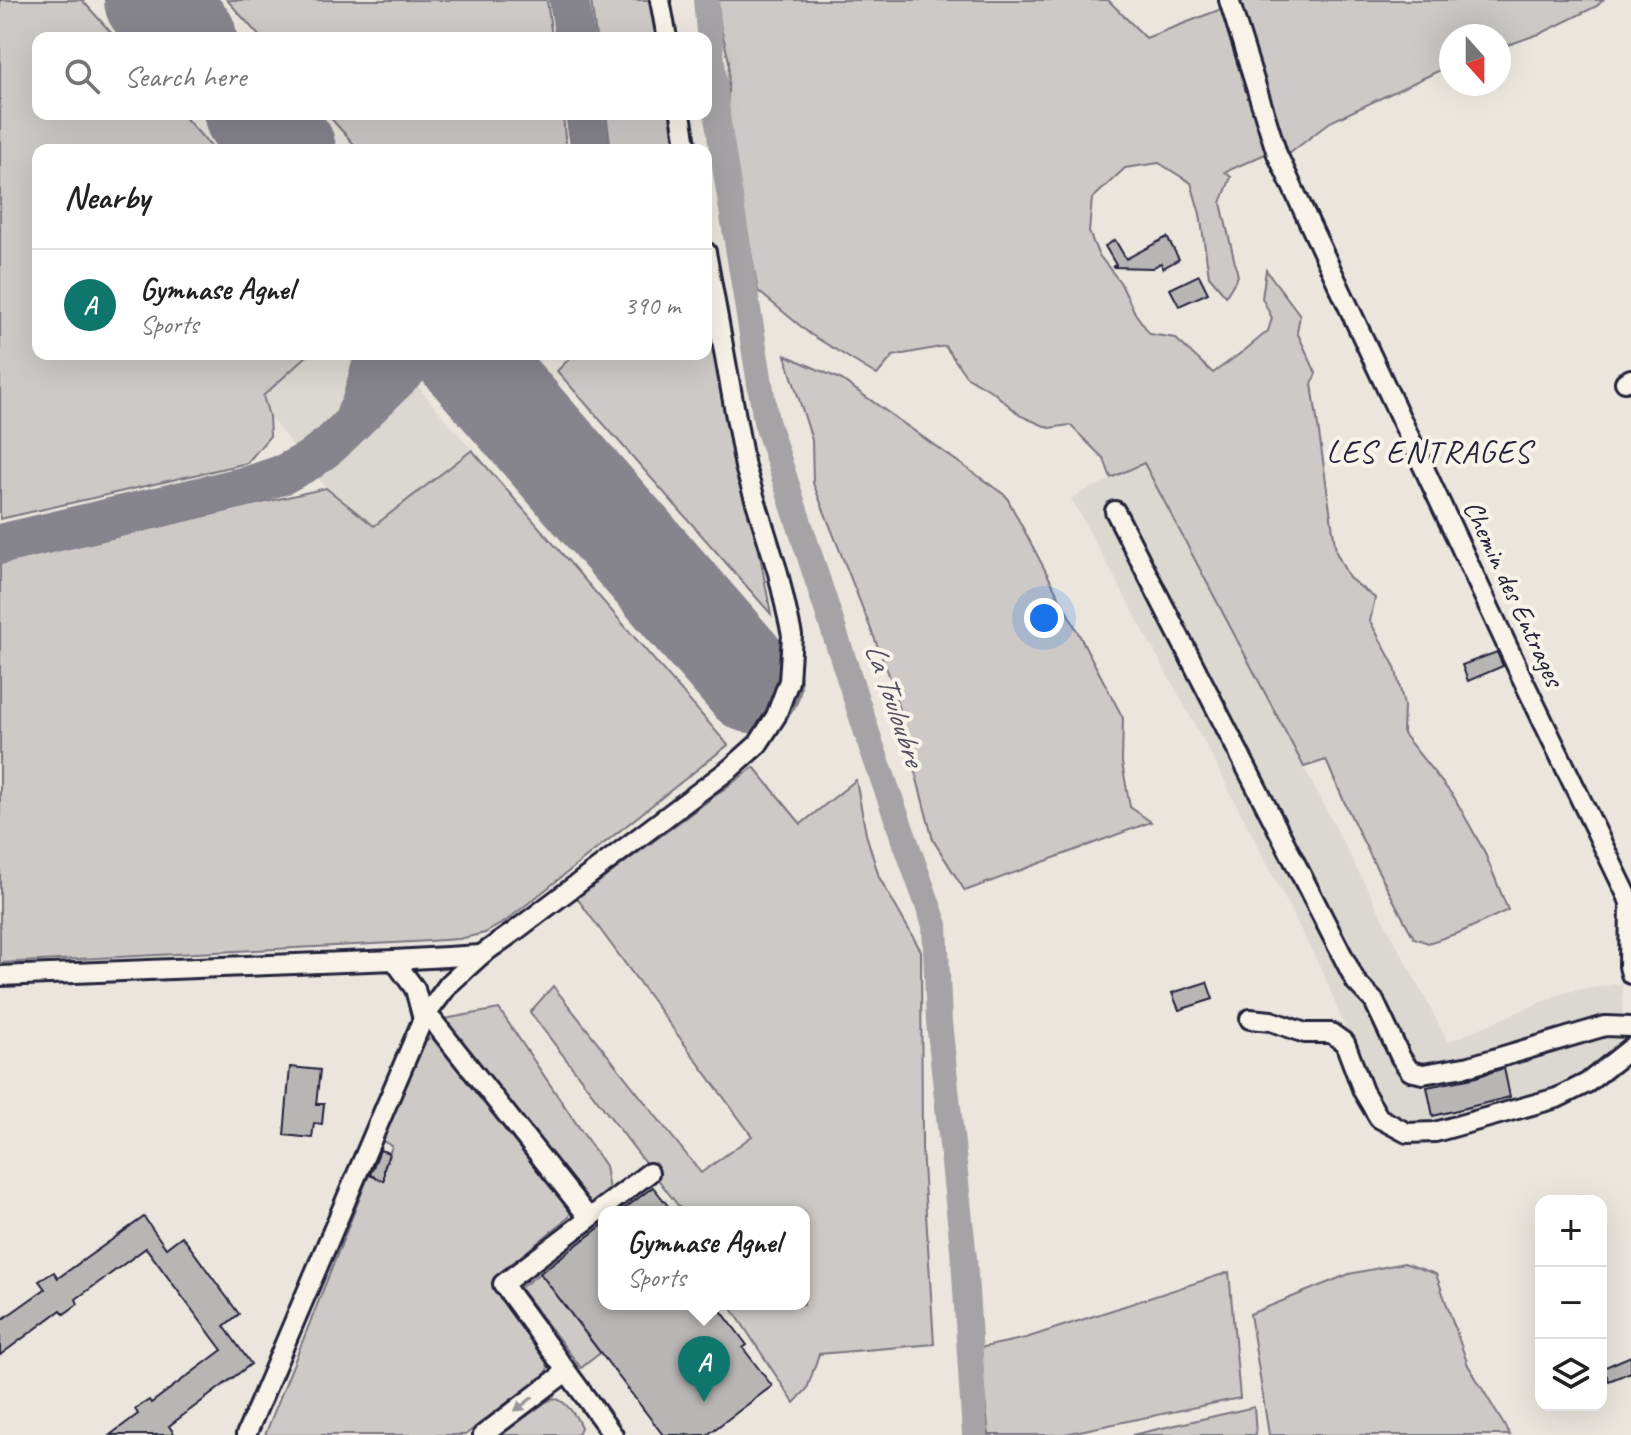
<!DOCTYPE html>
<meta charset="utf-8">
<style>
:root{--surface:#fff;--page:#f6f6f6;--text:#222;--muted:#767676;--line:#e0e0e0;--accent:#0f766e}
body{margin:0;font-family:Caveat,sans-serif;background:var(--page);color:var(--text)}
.controls{position:absolute;right:24px;bottom:24px;display:grid;overflow:hidden;border-radius:16px;box-shadow:0 8px 32px #0002}
.controls button{width:72px;height:72px;display:grid;place-items:center;padding:0;border:0;border-bottom:2px solid var(--line);background:var(--surface);color:var(--text);font:40px sans-serif}
.compass{position:absolute;left:1439px;top:24px;width:72px;height:72px;border-radius:50%;background:var(--surface);box-shadow:0 8px 32px #0002;rotate:159deg}
.you{position:absolute;left:1044px;top:618px;width:28px;height:28px;margin:-20px;border:6px solid #fff;border-radius:50%;background:#1a73e8;box-shadow:0 0 0 12px #1a73e833}
.badge{display:grid;place-items:center;width:52px;height:52px;border-radius:50%;background:var(--accent);color:#fff;font-size:26px;font-weight:700}
.pin{position:absolute;translate:-50% -66px;filter:drop-shadow(0 2px 4px #0008)}
.pin::after{content:'';position:absolute;top:42px;width:28px;height:24px;background:inherit;clip-path:polygon(0 0,100% 0,50% 100%)}
.popup{position:absolute;left:598px;top:1206px;width:212px;height:104px;box-sizing:border-box;display:grid;place-content:center;border-radius:16px;background:var(--surface);filter:drop-shadow(0 2px 6px #0005);font-size:26px;white-space:nowrap;color:var(--muted)}
.popup b{font-size:30px;color:var(--text)}
.popup::after{content:'';position:absolute;left:50%;top:100%;margin-left:-16px;border:16px solid transparent;border-top-color:var(--surface)}
.list{margin:0;padding:0;list-style:none}
h2{display:flex;justify-content:space-between;align-items:center;height:104px;margin:0;padding:0 32px;font-size:34px}
h2 small{font-size:26px;font-weight:400;color:var(--muted)}
.list li{display:grid;grid-template-columns:52px 1fr auto;gap:24px;align-items:center;box-sizing:border-box;height:112px;padding:0 32px;border-top:2px solid var(--line)}
.list b{display:block;font-size:30px;white-space:nowrap}
.list p{margin:0;font-size:26px;white-space:nowrap;color:var(--muted)}
.list em{font-size:26px;font-style:normal;color:var(--muted)}
.icon{flex:none;width:44px;height:44px;fill:none;stroke:currentColor;stroke-width:2;stroke-linecap:round;stroke-linejoin:round}
.map{position:relative;flex:none;width:1631px;height:1435px;overflow:hidden}
.search{position:absolute;background:var(--surface);box-shadow:0 8px 32px #0002;left:32px;top:32px;width:680px;height:88px;display:flex;align-items:center;gap:20px;box-sizing:border-box;padding:0 28px;border-radius:16px;color:var(--muted);font-size:30px}
.panel{position:absolute;background:var(--surface);box-shadow:0 8px 32px #0002;left:32px;top:144px;width:680px;height:216px;border-radius:16px}
.map>svg:first-child{display:block}
.built{fill:#dbd8d2}
.green{fill:#cdc9c6;stroke:#787680;stroke-width:2}
.lines{fill:none;stroke-linecap:round;stroke-linejoin:round}
.river{stroke:#a6a3a6;stroke-width:26}
.taxiway{stroke:#86848c;stroke-width:40}
.runway{stroke:#86848c;stroke-width:100}
.building{fill:#b8b6b5;stroke:#22223b;stroke-width:2}
.minor-casing{stroke:#22223b;stroke-width:24}
.minor{stroke:#f7f3e8;stroke-width:18}
.oneway{fill:#97959a}
.labels{text-anchor:middle;dominant-baseline:central;stroke-width:8;stroke-linejoin:round;paint-order:stroke}
.street-label{font-size:28px;fill:#22223b;stroke:#f7f3e8}
.water-label{font-size:30px;font-style:italic;fill:#504f60;stroke:#f7f3e8}
.quarter-label{font-size:32px;letter-spacing:2px;fill:#22223b;stroke:#f7f3e8}
</style>
<div class="map">
<svg width="1631" height="1435" viewBox="0 0 1631 1435">
<rect width="100%" height="100%" fill="#eae6de"/>
<filter id="ink" filterUnits="userSpaceOnUse"><feTurbulence type="fractalNoise" baseFrequency=".0125" numOctaves="2"/><feDisplacementMap in="SourceGraphic" scale="16" xChannelSelector="R" yChannelSelector="G"/><feConvolveMatrix kernelMatrix="1 2 1 2 8 2 1 2 1" color-interpolation-filters="sRGB"/></filter>
<g filter="url(#ink)">
<g class="built">
<polygon points="309,354 390,354 472,450 373,526 326,488 269,416 263,396"/>
<polygon points="1144,463 1448,1042 1565,992 1623,983 1621,1047 1574,1082 1429,1126 1404,1125 1370,1093 1325,977 1208,749 1071,498"/>
</g>
<g class="green">
<polygon points="0,0 82,0 116,38 38,38 38,114 182,114 214,150 38,150 38,354 309,354 263,396 269,416 270,436 247,463 0,519"/>
<polygon points="227,0 547,0 552,38 261,38"/>
<polygon points="591,0 655,0 662,38 596,38"/>
<path d="M717,0H1108L1146,38L1224,8L1223,0H1603L1597,6L1542,33L1499,48V36H1451V65L1330,122L1289,154L1263,155L1225,172L1231,177L1221,203L1238,276L1226,296L1209,276L1200,214L1191,183L1159,163L1125,168L1092,199L1089,232L1098,254L1120,282L1135,313L1150,334L1175,338L1213,373L1245,350L1268,331L1272,318L1262,298L1266,270L1300,315L1297,332L1316,373L1312,384L1336,552L1349,578L1375,598L1370,621L1395,667L1404,705L1403,734L1454,797L1484,851L1508,910L1461,932L1428,943L1414,938C1382,880 1351,821 1326,760L1304,767L1144,463L1111,478L1104,459L1070,425L1049,428L1021,416L993,392L966,376L945,346L893,356L877,375L810,334L758,291L727,120L729,61L720,24Z"/>
<polygon points="327,114 563,114 566,150 359,150"/>
<polygon points="606,114 677,114 683,150 611,150"/>
<polygon points="706,270 771,614 557,371 574,354 706,354"/>
<polygon points="785,355 842,380 1006,496 1123,718 1122,763 1130,807 1151,822 965,891 933,840 891,680 813,483 812,440"/>
<polygon points="472,450 728,745 506,921 485,933 459,939 413,942 0,963 0,564 326,488 374,526"/>
<polygon points="754,767 801,824 856,780 866,834 879,877 921,951 922,1148 934,1344 819,1354 807,1389 794,1403 729,1304 804,1304 804,1212 683,1212 530,1012 553,986 701,1173 752,1136 577,898"/>
<polygon points="499,1009 605,1166 611,1202 589,1218 433,1021"/>
<polygon points="432,1037 440,1040 571,1209 569,1217 498,1275 495,1284 498,1295 545,1359 548,1367 546,1374 465,1435 265,1435 369,1175 383,1180 384,1169 392,1146 379,1139 420,1044"/>
<polygon points="1404,1263 1436,1274 1468,1365 1510,1435 1269,1435 1250,1314 1349,1274"/>
<polygon points="1229,1272 1240,1398 1060,1435 989,1435 979,1348 1026,1338"/>
<polygon points="540,1273 600,1353 581,1368 520,1288"/>
<path d="M554,1398C566,1401 576,1415 581,1427L579,1432L574,1435H501L546,1402Z"/>
<polygon points="1254,1407 1256,1435 1132,1435"/>
</g>
<g class="lines">
<polyline class="river" points="706,0 718,123 766,421 871,745 935,925 939,1022 964,1258 975,1435"/>
<g class="taxiway">
<polyline points="569,0 575,38"/>
<polyline points="585,114 591,150"/>
<polyline points="356,414 361,404 375,354"/>
<polyline points="0,544 255,484 284,474 310,460 331,444 423,354"/>
</g>
<g class="runway">
<polyline points="154,0 187,38"/>
<polyline points="254,114 286,150"/>
<polyline points="465,354 752,683"/>
</g>
</g>
<g class="building">
<polygon points="1167,237 1179,259 1163,268 1161,263 1152,268 1112,267 1116,265 1105,246 1115,240 1126,259"/>
<polygon points="1199,275 1208,293 1179,306 1170,289"/>
<polygon points="1497,652 1503,666 1468,681 1462,665"/>
<polygon points="1207,982 1213,999 1179,1010 1172,993"/>
<polygon points="290,1067 320,1070 316,1104 324,1104 322,1124 314,1123 312,1138 284,1135"/>
<polygon points="1504,1068 1510,1097 1433,1116 1427,1087 1473,1078"/>
<polygon points="380,1150 389,1153 384,1169 384,1181 370,1175"/>
<polygon points="653,1187 673,1212 620,1212"/>
<polygon points="144,1217 166,1248 182,1236 239,1314 224,1326 251,1364 169,1426 175,1435 110,1435 138,1414 135,1409 149,1400 151,1403 222,1350 146,1248 76,1299 78,1304 64,1314 61,1310 0,1355 0,1321 45,1289 39,1281 54,1272 58,1278"/>
<polygon points="604,1224 604,1304 716,1304 747,1345 743,1348 772,1386 707,1435 663,1435 540,1273"/>
<polygon points="1631,1356 1631,1372 1609,1381 1603,1368"/>
</g>
<g class="lines">
<defs>
<g id="minor">
<polyline points="660,0 667,38"/>
<polyline points="1229,0 1277,154 1524,682 1627,895 1630,903 1629,966 1631,974"/>
<polyline points="681,114 687,150"/>
<polyline points="1625,382 1631,379"/>
<polyline points="1115,511 1356,982 1374,1001 1401,1058 1410,1071 1423,1074 1470,1066 1605,1026 1631,1027"/>
<polyline points="394,960 481,955"/>
<polyline points="0,976 394,960 415,989 423,1019 433,1021 589,1218"/>
<polyline points="1250,1019 1271,1021 1305,1033 1331,1033 1345,1043 1363,1091 1379,1118 1407,1133 1435,1132 1557,1098 1587,1083 1631,1048"/>
<polyline points="246,1435 423,1019 449,984 481,955 515,931 731,768 758,744 776,716 789,681 792,635 778,573 745,467 706,252"/>
<polyline points="483,1435 566,1372"/>
<polyline points="613,1435 503,1284 649,1173"/>
</g>
</defs>
<use href="#minor" class="minor-casing"/>
<use href="#minor" class="minor"/>
</g>
<defs><path id="oneway-solid" d="M-6-.8H1V-3.2L6.5 0L1 3.2V.8H-6Z" transform="scale(2)"/></defs>
<use class="oneway" href="#oneway-solid" transform="translate(524 1404) rotate(143)"/>
</g>
<g class="labels">
<g class="street-label">
<text transform="translate(1514 593) rotate(65)">Chemin des Entrages</text>
</g>
<g class="water-label">
<text transform="translate(895 704) rotate(71)">La Touloubre</text>
</g>
<g class="quarter-label">
<text x="1429" y="451">LES ENTRAGES</text>
</g>
</g>
</svg>
<div class="controls">
<button>+</button>
<button>−</button>
<button><svg class="icon" aria-label="layers" viewBox="0 0 24 24"><path d="M12 4l9 5-9 5-9-5zM3 14l9 5 9-5"/></svg></button>
</div>
<svg class="compass" viewBox="-18 -18 36 36"><path d="M0-13l5 13h-10z" fill="#e53935"/><path d="M0 13l5-13h-10z" fill="#767676"/></svg>
<div class="you"></div>
<div class="pin badge" style="left:704px;top:1402px">A</div>
<div class="popup"><b>Gymnase Agnel</b>Sports</div>
<div class="search"><svg class="icon" aria-label="search" viewBox="0 0 24 24"><circle cx="10" cy="10" r="6"/><path d="M15 15l6 6"/></svg>Search here</div>
<section class="panel">
<h2>Nearby<small></small></h2>
<ul class="list">
<li><span class="badge">A</span><div><b>Gymnase Agnel</b><p>Sports</p></div><em>390 m</em></li>
</ul>
</section>
</div>
